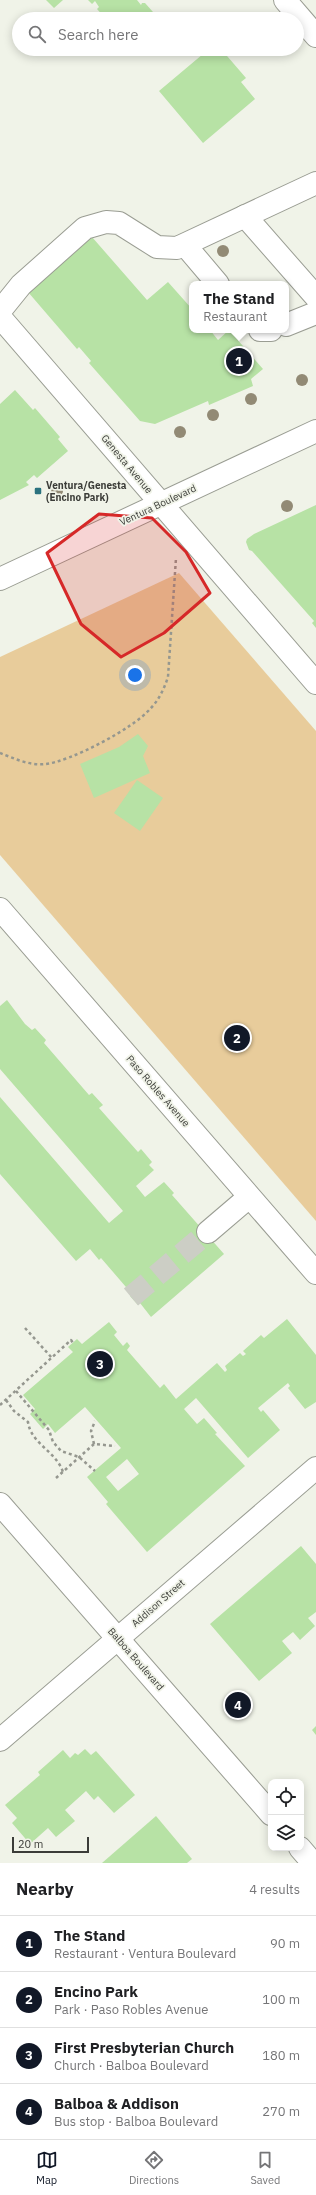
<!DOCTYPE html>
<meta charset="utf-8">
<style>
:root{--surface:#fff;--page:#f2f2f2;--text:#202124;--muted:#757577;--line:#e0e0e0;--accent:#111827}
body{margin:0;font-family:"IBM Plex Sans",sans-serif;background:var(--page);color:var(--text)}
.controls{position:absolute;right:12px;bottom:12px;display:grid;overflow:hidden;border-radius:8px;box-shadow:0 2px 10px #0003}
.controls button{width:36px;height:36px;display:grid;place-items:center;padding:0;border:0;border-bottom:1px solid var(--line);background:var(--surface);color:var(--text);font:20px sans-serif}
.scale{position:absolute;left:12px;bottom:10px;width:77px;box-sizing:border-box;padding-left:4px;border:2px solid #3b3c38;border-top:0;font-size:11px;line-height:14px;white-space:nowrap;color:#3b3c38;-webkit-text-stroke:3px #f0f3e8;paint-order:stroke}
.you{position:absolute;left:135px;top:675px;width:14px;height:14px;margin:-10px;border:3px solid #fff;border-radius:50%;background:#1a73e8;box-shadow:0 0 0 6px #1a73e833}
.badge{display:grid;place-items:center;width:26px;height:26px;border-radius:50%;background:var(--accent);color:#fff;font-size:13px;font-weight:700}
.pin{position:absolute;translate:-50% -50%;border:2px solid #fff;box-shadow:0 1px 4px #0006}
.popup{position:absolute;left:189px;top:281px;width:100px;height:52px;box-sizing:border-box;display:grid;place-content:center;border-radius:8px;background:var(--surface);filter:drop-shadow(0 1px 3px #0005);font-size:13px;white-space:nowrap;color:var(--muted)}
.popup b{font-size:15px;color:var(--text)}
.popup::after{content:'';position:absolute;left:50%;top:100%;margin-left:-8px;border:8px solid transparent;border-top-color:var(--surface)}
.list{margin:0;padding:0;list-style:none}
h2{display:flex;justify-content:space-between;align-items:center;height:52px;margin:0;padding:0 16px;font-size:17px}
h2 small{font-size:13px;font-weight:400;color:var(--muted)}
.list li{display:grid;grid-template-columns:26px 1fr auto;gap:12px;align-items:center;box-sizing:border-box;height:56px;padding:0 16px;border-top:1px solid var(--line)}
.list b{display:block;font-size:15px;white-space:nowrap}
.list p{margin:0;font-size:13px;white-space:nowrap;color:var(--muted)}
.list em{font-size:13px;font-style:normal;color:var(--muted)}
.icon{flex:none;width:22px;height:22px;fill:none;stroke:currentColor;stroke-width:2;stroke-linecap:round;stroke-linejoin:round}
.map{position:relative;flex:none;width:316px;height:1863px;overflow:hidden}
.search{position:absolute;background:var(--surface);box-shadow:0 2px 10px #0003;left:12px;right:12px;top:12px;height:44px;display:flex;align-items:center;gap:10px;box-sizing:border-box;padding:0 14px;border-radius:22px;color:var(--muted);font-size:15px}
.sheet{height:276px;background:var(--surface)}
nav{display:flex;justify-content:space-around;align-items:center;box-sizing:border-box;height:56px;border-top:1px solid var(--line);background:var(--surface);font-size:11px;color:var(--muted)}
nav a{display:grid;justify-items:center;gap:2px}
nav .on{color:var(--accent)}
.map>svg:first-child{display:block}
.green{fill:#e8cc9b}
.building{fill:#b7e2a5;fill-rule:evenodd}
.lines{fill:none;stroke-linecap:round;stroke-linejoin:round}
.minor-tunnel{stroke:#cccec5;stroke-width:22;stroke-dasharray:22 11;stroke-linecap:butt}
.minor-casing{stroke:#9a9d93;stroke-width:24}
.major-casing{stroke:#9a9d93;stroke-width:24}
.path{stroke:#95978f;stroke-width:2.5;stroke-dasharray:3 3;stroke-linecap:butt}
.minor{stroke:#fff;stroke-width:22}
.major{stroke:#fff;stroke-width:22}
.tree{fill:#928a75}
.marked{fill:#d62828;fill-opacity:0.2;stroke:#d62828;stroke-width:3;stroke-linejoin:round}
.poi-dot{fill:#2b727e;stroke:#f0f3e8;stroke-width:1.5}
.labels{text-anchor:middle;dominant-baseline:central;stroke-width:3.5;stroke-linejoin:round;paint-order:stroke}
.street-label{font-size:10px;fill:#3b3c38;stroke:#f0f3e8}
.poi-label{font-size:10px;font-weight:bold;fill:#3b3c38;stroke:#f0f3e8;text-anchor:start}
</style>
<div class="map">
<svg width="316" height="1863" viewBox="0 0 316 1863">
<rect width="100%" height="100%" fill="#f0f3e8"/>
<polygon class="green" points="179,573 316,731 316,1221 0,855 0,657"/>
<g class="building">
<polygon points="46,0 63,0 54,8"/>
<polygon points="88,0 137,0 141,5 142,3 145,3 153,12 151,16 154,19 106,19 97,9 99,7 95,1 92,4"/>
<polygon points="158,49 167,49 161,53"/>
<polygon points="209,49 221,49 246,78 241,82 255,99 203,143 159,91"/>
<polygon points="92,237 147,300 168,282 192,309 192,330 210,330 218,340 229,330 263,369 251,379 253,386 209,405 208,401 155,424 140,421 89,363 91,361 79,347 77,349 28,292"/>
<polygon points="15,390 33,410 35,408 60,437 58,439 68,451 37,478 34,475 26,482 29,485 0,500 0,404"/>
<polygon points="316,505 316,628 312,623 314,621 252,551 249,550 246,542 247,539 254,534"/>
<polygon points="138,734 148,746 143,756 150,773 94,798 80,764 119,747"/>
<polygon points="137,780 163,798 140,831 114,813"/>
<polygon points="7,1000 25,1024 32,1030 35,1028 46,1040 44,1043 89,1095 92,1093 103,1105 99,1108 138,1152 141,1149 152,1162 149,1165 154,1170 136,1186 145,1197 164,1182 174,1193 172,1195 224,1254 151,1317 140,1303 138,1305 130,1296 132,1294 101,1258 99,1260 90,1249 76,1261 0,1174 0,1097 109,1223 123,1211 0,1069 0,1006"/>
<path d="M287,1319L316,1355V1402L305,1409L288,1388L290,1386L288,1383L258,1408L261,1412L263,1410L280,1430L248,1458L196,1398L184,1409L197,1424L204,1418L217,1433L215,1434L245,1466L147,1552L106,1504L108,1502L87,1477L121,1448L85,1407L55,1433L48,1424L43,1429L30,1414L35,1409L23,1395L73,1352L68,1347L77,1339L82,1344L109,1322L117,1332L114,1335L123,1346L127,1342L130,1346L127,1350L160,1388L164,1384L176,1399L217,1363L225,1372L227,1370L225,1366L240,1353L243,1356L246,1354L243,1351L261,1335L264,1338ZM127,1459L139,1474L118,1491L106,1477Z"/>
<polygon points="301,1546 316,1564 316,1612 308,1618 315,1626 300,1640 293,1632 282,1641 292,1653 259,1681 210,1624"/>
<polygon points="316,1726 316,1735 312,1730"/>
<polygon points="85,1749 91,1755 96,1751 135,1795 114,1813 98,1796 94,1800 86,1791 65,1810 75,1821 56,1837 48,1828 30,1844 12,1823 17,1818 5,1805 40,1775 38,1772 63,1750 70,1758 75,1753 78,1755"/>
<polygon points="156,1816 192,1859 187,1863 102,1863"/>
</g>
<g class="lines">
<polyline class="minor-tunnel" points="131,1297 208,1232"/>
<defs>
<g id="minor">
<polyline points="285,0 316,36"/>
<polyline points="245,216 316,297"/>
<polyline points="185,245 218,284"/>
<polyline points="0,311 21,285 85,228 106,222 119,223 157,247 177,248 316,183"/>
<polyline points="0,317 316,683"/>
<polyline points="286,325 316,313"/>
<polyline points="260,330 271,330"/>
<polyline points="0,909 316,1273"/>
<polyline points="208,1232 249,1197"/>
<polyline points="0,1740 316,1468"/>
</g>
<g id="major">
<polyline points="0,579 316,431"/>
<polyline points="0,1504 271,1814"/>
<polyline points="300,1848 313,1863"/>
</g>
</defs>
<use href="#minor" class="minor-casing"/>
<use href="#major" class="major-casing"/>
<g class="path">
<path d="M0,753C13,758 30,766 45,764C70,762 134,728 150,709C159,700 164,689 168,677L176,558"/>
<polyline points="25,1328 52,1358"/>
<polyline points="16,1391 49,1430 53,1442 61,1451 79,1457 95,1471"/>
<path d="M6,1400L14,1411L28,1422C31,1444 56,1451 63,1472"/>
<polyline points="0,1405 71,1340 73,1343"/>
<polyline points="94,1444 91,1431 95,1421"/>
<polyline points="56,1478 94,1444 115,1446"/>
</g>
<use href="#minor" class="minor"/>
<use href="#major" class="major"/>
</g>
<g class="tree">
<circle cx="223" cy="251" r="6"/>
<circle cx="302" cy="380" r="6"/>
<circle cx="251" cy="399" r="6"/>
<circle cx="213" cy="415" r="6"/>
<circle cx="180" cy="432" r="6"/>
<circle cx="57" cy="491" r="6"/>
<circle cx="287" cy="506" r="6"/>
</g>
<path class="marked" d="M99,514L152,518L186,552L210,593L164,633L121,657L81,624L47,553Z"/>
<rect class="poi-dot" x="34" y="487" width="8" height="8" rx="2"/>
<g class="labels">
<g class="street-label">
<text transform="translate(127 464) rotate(50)">Genesta Avenue</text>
<text transform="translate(158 505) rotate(-25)">Ventura Boulevard</text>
<text transform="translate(158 1091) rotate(49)">Paso Robles Avenue</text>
<text transform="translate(158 1603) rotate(-41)">Addison Street</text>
<text transform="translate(136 1659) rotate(49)">Balboa Boulevard</text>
</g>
<g class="poi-label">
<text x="46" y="485">Ventura/Genesta<tspan x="46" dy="12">(Encino Park)</tspan></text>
</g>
</g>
</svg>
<div class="controls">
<button><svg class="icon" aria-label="locate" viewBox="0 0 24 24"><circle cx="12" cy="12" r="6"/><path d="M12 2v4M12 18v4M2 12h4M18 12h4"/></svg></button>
<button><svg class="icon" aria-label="layers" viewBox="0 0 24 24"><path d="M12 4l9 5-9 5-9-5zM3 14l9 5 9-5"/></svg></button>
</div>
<div class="scale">20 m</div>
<div class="you"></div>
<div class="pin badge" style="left:239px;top:361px">1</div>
<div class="popup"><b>The Stand</b>Restaurant</div>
<div class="pin badge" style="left:237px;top:1038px">2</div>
<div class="pin badge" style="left:100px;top:1364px">3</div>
<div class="pin badge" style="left:238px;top:1705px">4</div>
<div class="search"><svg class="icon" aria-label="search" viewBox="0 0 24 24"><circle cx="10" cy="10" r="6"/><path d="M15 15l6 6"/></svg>Search here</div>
</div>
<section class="sheet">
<h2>Nearby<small>4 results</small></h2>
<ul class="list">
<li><span class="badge">1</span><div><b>The Stand</b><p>Restaurant · Ventura Boulevard</p></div><em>90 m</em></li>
<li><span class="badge">2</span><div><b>Encino Park</b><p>Park · Paso Robles Avenue</p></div><em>100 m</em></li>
<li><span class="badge">3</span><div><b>First Presbyterian Church</b><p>Church · Balboa Boulevard</p></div><em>180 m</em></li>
<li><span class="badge">4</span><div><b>Balboa &amp; Addison</b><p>Bus stop · Balboa Boulevard</p></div><em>270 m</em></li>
</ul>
</section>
<nav>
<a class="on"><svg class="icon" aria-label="map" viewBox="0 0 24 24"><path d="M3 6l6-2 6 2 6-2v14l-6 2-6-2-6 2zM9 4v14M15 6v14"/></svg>Map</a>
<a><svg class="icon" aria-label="directions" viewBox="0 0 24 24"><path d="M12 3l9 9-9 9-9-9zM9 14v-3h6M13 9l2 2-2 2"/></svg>Directions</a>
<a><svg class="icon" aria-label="saved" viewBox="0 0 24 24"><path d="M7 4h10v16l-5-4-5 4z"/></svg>Saved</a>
</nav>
